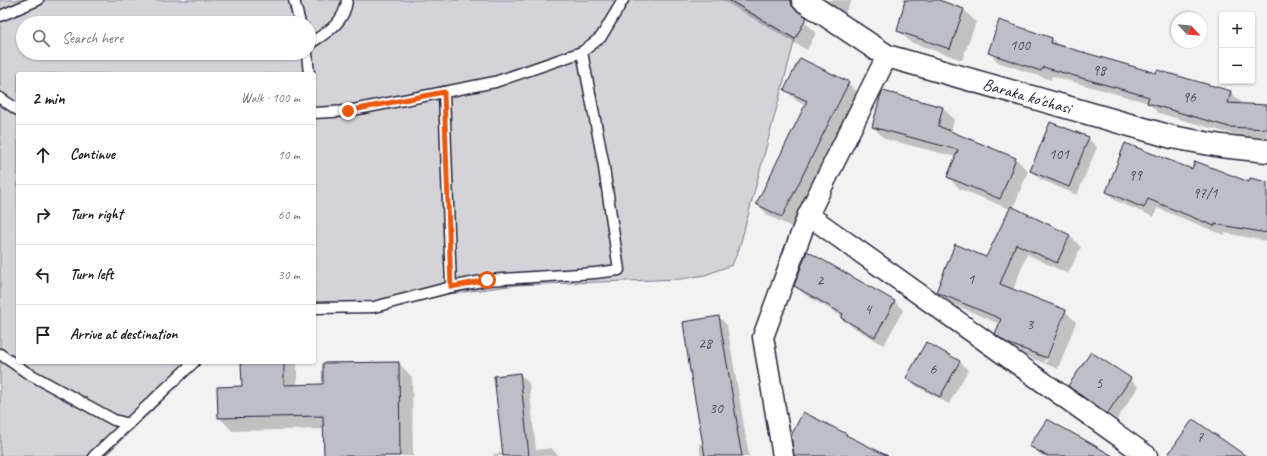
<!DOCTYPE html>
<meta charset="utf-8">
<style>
:root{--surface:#fff;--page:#f6f6f6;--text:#222;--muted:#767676;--line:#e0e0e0}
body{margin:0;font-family:Caveat,sans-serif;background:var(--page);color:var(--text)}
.controls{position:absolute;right:12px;top:12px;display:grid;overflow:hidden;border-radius:4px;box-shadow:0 1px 3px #0004}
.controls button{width:36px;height:36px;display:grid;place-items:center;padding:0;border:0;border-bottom:1px solid var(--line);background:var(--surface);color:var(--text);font:20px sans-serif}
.compass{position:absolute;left:1171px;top:12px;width:36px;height:36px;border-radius:50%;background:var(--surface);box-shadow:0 1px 3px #0004;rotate:116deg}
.stop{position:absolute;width:12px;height:12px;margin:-9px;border:3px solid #ea580c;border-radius:50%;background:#fff}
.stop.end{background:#ea580c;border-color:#fff;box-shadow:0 1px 4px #0008}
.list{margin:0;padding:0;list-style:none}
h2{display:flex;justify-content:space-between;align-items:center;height:52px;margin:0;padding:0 16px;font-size:17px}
h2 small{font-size:13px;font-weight:400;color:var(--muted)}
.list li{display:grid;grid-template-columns:26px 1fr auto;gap:12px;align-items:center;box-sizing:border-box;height:60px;padding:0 16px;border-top:1px solid var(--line)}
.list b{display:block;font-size:15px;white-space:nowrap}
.list em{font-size:13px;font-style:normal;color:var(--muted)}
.icon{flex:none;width:22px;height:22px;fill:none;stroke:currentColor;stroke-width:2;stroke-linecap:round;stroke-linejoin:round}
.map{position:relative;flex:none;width:1267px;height:456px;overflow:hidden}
.search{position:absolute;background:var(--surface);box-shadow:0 1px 3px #0004;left:16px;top:16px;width:300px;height:44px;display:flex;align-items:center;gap:10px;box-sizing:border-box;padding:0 14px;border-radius:22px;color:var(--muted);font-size:15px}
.panel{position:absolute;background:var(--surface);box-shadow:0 1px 3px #0004;left:16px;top:72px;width:300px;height:292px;border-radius:4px}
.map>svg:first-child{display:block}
.green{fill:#d3d3d8;stroke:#7a7a8a;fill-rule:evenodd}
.shadow{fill:#0003;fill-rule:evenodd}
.building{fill:#bebec6;stroke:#22223b}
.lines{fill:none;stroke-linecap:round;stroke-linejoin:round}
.service-casing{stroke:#22223b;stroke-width:13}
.minor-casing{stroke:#22223b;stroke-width:23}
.secondary-casing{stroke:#22223b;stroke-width:25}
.service{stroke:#fff;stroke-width:10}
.minor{stroke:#fff;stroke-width:20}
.secondary{stroke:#fff;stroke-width:22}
.route{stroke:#ea580c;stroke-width:5}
.labels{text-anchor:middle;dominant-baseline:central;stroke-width:3.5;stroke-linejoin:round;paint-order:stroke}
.number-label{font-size:15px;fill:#49495e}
.street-label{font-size:17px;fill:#22223b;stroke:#fff}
</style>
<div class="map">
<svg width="1267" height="456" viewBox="0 0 1267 456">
<rect width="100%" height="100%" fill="#f2f2f3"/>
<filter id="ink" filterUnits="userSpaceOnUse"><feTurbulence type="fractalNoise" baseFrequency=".025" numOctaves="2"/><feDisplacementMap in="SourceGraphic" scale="8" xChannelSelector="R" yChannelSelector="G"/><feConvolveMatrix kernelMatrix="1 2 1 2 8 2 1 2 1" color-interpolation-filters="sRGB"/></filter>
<g filter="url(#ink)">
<path class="green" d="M0,0H729L795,39L739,249L732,265L705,275L681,279L516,285L449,294L373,311L314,313V74H18V362H202L105,456H0ZM23,23H309V53H23Z"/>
<g class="shadow">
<polygon points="722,0 770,0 804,21 816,33 807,50"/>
<polygon points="823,0 852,0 845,13"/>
<polygon points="906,0 936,0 964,10 976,22 962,60 910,42 898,30"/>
<polygon points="1052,39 1059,46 1157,74 1158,71 1231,92 1241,102 1240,105 1267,106 1267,138 1239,136 1158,113 1149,103 1052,76 1051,80 998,62 989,52"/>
<polygon points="848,83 860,95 794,228 769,216 757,204 806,106 797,101 785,90"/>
<path d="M942,107L954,119L951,133L1016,159L1028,171L1013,209L1070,236L1081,247L1068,274L1027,254L1013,290L1065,311L1076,322L1058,369L1019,353L1008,345L996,334L1000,324L948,302L937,291L987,258L1010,209L960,189L948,177L956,157L885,139L873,127ZM1063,315H1065L1046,363L1044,362Z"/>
<polygon points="1088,138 1097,147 1077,195 1040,179 1031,171"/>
<polygon points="1192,171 1250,184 1267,183 1267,241 1225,233 1224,235 1157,208 1154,217 1116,201 1107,192"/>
<polygon points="807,253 895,302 903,310 884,345 851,326 843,317 804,294 795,286"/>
<polygon points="719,317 727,325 749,456 701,456 699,444 704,443"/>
<polygon points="242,362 297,362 297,386 324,385 399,363 412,377 413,456 325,456 324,429 232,431 219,417 243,387"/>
<polygon points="960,362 968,370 949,404 916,386 907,377"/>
<polygon points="520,374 529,383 536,450 551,448 559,456 493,456 493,454 504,453"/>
<polygon points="1130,379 1138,387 1116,421 1078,394 1070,386"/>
<polygon points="1030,446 1105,456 1042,456"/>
</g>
<g class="building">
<polygon points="729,0 791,0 792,6 796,10 807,17 795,39"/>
<polygon points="905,0 939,0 964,9 950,49 897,31"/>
<polygon points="999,20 1052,38 1051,43 1156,73 1157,70 1231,91 1228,103 1267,105 1267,129 1229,127 1147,103 1149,97 1043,67 1041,71 988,53"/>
<polygon points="800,58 849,82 782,217 756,204 807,101 784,90"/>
<polygon points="883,91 943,107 938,126 1016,158 1000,199 947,177 958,150 872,127 880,97"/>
<polygon points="1050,122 1089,137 1069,187 1030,171"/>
<polygon points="1125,143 1192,169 1195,161 1249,182 1250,178 1267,182 1267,233 1215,224 1214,226 1148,199 1144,208 1106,192"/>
<polygon points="1011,206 1070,235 1057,263 1016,244 1000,284 1066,310 1047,358 1007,343 995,334 1001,319 936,292 955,244 986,257"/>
<polygon points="807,251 895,301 875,337 841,318 843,314 794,286"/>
<polygon points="719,316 738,429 737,429 742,456 705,456 690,371 683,322"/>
<polygon points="926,342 960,361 940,397 906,378"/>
<polygon points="1091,352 1131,378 1107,414 1068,386"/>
<polygon points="241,362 284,362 284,385 323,384 323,363 399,362 400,456 324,456 323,416 218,418 217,387 242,386"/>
<polygon points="520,373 529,456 503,456 494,376"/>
<polygon points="803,412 847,434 846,435 888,456 794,456 791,436"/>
<polygon points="1047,419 1085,440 1113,456 1047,456 1029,446"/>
<polygon points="1193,419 1246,456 1167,456"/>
</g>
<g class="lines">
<defs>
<g id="service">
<polyline points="294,0 300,23"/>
<polyline points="0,16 38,0"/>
<path d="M309,44C326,33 345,23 347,0"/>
<polyline points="307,53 309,74"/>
<polyline points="444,92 451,287"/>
<polyline points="0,98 18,110"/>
<polyline points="314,113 348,111 495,82 582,52 601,37 623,0"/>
<polyline points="314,308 374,307 451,287 487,280 595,273 619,270 603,161 582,52"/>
<polyline points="0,354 26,372 114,420 129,424"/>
<polyline points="94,456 194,362"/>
</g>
<g id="minor">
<polyline points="808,215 1147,456"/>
<polyline points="783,456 763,337 808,215 887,56"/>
</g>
<polyline id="secondary" points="803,0 887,56 1172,137 1221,146 1267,151"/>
</defs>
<use href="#service" class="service-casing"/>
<use href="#minor" class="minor-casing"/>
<use href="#secondary" class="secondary-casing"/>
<use href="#service" class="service"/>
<use href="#minor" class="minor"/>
<use href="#secondary" class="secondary"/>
</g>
</g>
<g class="lines" filter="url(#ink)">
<polyline class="route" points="348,111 444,92 451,287 487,280"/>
</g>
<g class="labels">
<g class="number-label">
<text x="1020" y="45">100</text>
<text x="1099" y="70">98</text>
<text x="1189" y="97">96</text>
<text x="1059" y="154">101</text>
<text x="1135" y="175">99</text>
<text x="1205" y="193">97/1</text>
<text x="971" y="279">1</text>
<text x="820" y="280">2</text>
<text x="868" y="309">4</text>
<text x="1030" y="324">3</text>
<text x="705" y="343">28</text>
<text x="933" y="369">6</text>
<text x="1099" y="383">5</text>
<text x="716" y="408">30</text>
<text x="1200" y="437">7</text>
</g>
<g class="street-label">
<text transform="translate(1027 96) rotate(16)">Baraka ko'chasi</text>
</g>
</g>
</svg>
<div class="controls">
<button>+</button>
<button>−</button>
</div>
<svg class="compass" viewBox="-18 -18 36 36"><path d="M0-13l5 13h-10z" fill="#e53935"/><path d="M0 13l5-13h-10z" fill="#767676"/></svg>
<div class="stop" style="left:487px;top:280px"></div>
<div class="stop end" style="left:348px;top:111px"></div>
<div class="search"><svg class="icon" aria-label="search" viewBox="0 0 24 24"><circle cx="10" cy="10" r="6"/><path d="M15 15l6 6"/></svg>Search here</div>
<section class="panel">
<h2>2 min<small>Walk · 100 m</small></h2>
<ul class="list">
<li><svg class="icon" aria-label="ahead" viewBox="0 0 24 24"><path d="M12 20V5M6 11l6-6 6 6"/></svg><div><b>Continue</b></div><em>10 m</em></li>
<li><svg class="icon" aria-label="right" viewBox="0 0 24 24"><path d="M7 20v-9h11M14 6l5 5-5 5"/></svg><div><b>Turn right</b></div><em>60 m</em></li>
<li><svg class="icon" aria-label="left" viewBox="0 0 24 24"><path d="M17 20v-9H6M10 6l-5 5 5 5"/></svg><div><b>Turn left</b></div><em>30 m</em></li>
<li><svg class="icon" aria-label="arrive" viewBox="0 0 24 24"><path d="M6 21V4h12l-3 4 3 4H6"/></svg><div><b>Arrive at destination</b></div></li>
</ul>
</section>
</div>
